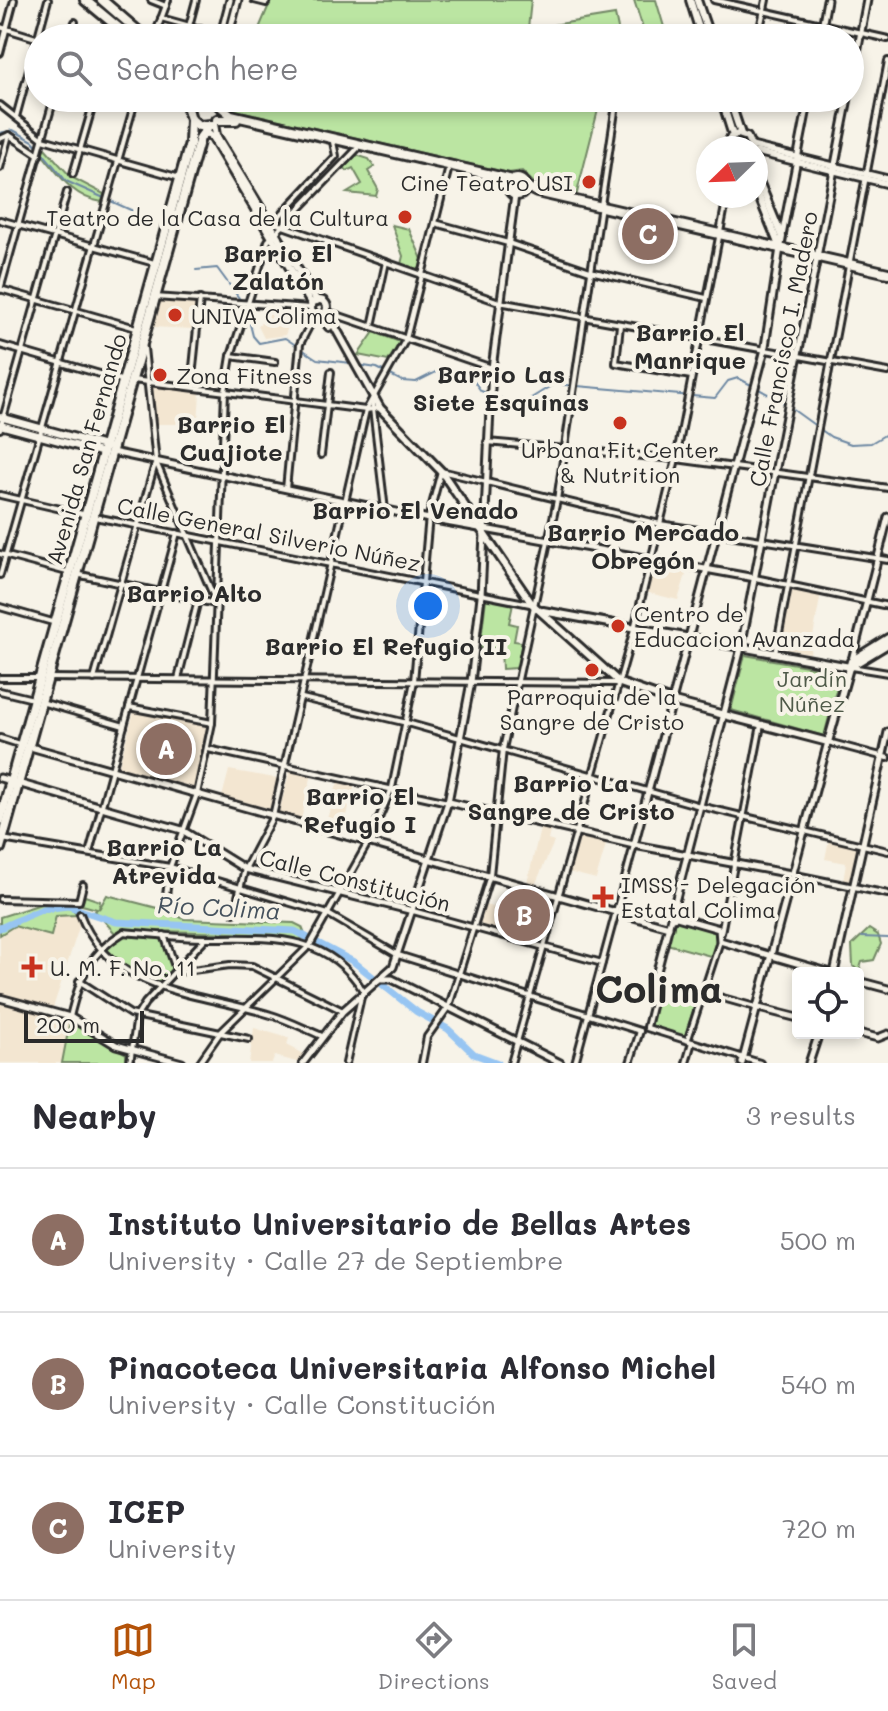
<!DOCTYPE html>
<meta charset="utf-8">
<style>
:root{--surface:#fff;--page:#f7f7f7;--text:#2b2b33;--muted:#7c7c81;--line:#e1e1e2;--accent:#b45309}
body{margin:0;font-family:Mali,sans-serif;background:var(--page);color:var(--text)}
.controls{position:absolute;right:24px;bottom:24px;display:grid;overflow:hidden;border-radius:8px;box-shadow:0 4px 12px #0003}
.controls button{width:72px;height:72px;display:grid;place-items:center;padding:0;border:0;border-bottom:2px solid var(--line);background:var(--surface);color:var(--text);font:40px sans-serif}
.compass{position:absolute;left:696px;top:136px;width:72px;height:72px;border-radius:50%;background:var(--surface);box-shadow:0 4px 12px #0003;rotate:247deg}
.scale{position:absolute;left:24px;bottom:20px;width:120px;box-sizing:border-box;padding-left:8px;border:4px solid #2b2b2b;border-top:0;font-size:22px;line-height:28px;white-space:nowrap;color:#2b2b2b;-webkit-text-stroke:6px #f7f3e8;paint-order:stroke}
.you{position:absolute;left:428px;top:606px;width:28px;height:28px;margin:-20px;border:6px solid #fff;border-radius:50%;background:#1a73e8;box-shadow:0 0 0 12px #1a73e833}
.badge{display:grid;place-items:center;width:52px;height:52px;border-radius:50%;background:var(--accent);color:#fff;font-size:26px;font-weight:700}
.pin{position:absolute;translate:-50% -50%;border:4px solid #fff;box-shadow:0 2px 8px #0006}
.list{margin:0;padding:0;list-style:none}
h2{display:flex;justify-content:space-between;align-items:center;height:104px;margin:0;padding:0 32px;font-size:34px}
h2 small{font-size:26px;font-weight:400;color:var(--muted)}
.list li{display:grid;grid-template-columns:52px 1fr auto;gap:24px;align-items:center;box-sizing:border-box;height:144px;padding:0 32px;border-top:2px solid var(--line)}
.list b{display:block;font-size:30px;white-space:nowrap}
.list p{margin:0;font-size:26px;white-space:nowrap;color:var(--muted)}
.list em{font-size:26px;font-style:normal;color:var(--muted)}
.icon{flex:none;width:44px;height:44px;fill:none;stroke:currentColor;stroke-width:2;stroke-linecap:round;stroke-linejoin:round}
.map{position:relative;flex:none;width:888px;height:1063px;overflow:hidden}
.search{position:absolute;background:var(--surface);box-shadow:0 4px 12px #0003;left:24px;right:24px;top:24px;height:88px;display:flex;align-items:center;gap:20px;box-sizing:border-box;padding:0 28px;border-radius:44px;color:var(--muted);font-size:30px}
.sheet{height:536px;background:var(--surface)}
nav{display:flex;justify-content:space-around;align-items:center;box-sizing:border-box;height:112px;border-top:2px solid var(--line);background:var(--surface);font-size:22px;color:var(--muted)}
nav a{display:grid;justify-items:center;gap:4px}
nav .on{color:var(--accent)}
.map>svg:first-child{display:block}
.built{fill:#f3e6d1}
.green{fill:#bbe5a2;stroke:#738866;stroke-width:2}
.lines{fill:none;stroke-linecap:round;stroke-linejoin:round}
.stream{stroke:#6c87a2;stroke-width:2}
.river{stroke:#97c5f2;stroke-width:7}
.minor-casing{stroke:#2b2b2b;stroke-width:10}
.tertiary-casing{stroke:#2b2b2b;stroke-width:11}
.secondary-casing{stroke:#2b2b2b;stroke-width:12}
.primary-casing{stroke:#2b2b2b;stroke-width:14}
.minor{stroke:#f7f3e8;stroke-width:4}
.tertiary{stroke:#f7f3e8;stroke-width:5}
.secondary{stroke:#f7f3e8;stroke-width:6}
.primary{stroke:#f7f3e8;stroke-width:8}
.poi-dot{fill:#c8321e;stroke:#f7f3e8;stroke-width:3}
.labels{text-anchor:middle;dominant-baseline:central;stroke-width:8;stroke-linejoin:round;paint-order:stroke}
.poi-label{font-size:22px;fill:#2b2b2b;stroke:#f7f3e8;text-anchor:start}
.street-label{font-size:22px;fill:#2b2b2b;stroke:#f7f3e8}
.park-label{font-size:22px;fill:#4f5a49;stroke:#f7f3e8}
.neighbourhood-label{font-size:24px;font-weight:bold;fill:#2b2b2b;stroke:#f7f3e8}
.water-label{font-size:24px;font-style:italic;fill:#46525d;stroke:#f7f3e8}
.town-label{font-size:38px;font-weight:bold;fill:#2b2b2b;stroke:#f7f3e8}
</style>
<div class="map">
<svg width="888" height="1063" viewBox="0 0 888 1063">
<rect width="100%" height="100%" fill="#f7f3e8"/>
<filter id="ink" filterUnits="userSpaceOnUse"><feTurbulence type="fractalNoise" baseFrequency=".0125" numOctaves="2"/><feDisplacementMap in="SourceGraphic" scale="16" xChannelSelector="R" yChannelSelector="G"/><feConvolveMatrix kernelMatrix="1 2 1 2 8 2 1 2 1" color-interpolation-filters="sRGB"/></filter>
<g filter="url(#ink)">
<g class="built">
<polygon points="159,301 196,303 194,329 151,327"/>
<polygon points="276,306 295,309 285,335 264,338 258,326"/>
<polygon points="151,387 200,392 198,424 156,424"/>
<polygon points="652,561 688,568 678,600 645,592"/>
<polygon points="789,588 821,593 810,653 778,648"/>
<polygon points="134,712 208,727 194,789 118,768"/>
<polygon points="229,770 280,779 272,809 222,797"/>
<polygon points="290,770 312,774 301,820 279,812"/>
<polygon points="338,781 355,784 343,831 325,826"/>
<polygon points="541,825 551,827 548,840 554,842 535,885 527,883"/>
<polygon points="581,835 607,841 596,879 568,872"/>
<polygon points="829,839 861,848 853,884 843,882 846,863 825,859"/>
<polygon points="525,889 536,892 533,904 549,909 543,932 532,929 529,938 479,924 482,904 502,910 506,897 523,902"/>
<polygon points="58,914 76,915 80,924 53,1008 0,995 0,935 14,926 50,936"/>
<polygon points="0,1000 70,1021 62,1063 0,1063"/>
<polygon points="254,1028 289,1038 287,1045 306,1055 300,1063 275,1056 272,1063 249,1063"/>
</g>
<g class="green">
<polygon points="271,0 531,0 528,29 615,15 620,38 255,38"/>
<polygon points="634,0 656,0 667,37 646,38"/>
<polygon points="231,98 601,98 577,193 534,183 522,171 509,173 235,110"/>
<path d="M44,147L71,177L104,194L102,202C73,198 59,175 42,154Z"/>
<polygon points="356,155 369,159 374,167 368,171 378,189 376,196 347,193 362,184 353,168 347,171 344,167"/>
<polygon points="392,225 409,229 422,259 419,270 401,264 403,256"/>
<polygon points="374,332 400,342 388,361 358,355"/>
<polygon points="486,599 513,604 509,623 517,625 514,641 522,642 517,668 502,669 501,648 480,648"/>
<polygon points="745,655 841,672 824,736 731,710"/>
<polygon points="107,895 165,910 184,919 294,923 302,927 306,937 299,940 232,933 122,930 115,933 95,911 97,909 82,905 85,896 100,901 99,909"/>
<polygon points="41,904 71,904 76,915 56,916 51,936 14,926 0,935 0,917"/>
<polygon points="676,919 718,931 714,957 667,944"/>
<polygon points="869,929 878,935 881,944 874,960 862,962 859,971 853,966 852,945"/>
<polygon points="124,936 162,939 174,970 158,984 127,968 106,949"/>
<polygon points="659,989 696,1001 685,1036 649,1026"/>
<polygon points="70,1021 126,1054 126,1063 62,1063"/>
</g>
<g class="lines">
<g class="stream">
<polyline points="0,133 13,130 33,141 66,181 133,211 138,219 136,229"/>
<polyline points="196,270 217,268 239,298"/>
<polyline points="249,320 253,336 259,343 285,338 317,359 351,363"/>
<polyline points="357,365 377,368 402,381 416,382 444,368 468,373 481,391 520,405 554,384 715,398 728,381 738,378 781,401 831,437 851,444 871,443 888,433"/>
<polyline points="862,937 888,938"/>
</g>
<polyline class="river" points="0,928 43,909 68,906 116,922 295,931 354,962 417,1012 448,1029 474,1054 498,1063"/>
<defs>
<g id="minor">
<polyline points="151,0 166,6"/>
<polyline points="254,0 266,3 267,0"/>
<polyline points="714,0 888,39"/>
<polyline points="161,18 233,38"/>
<polyline points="189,26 196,0"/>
<polyline points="0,27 36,38"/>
<polyline points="70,38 75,22"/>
<polyline points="154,38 168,0"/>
<polyline points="758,38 766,0"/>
<polyline points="0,53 14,0"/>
<polyline points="0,105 43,139 180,178"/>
<polyline points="16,117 48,0"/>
<polyline points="0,139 9,135 39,155"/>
<polyline points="0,168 9,135"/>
<polyline points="73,174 95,98"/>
<polyline points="0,220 158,264"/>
<polyline points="269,221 499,302 888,372"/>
<polyline points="274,222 336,156 333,142"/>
<polyline points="435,223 508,243 590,271 706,298"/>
<polyline points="0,289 136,328"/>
<polyline points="0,290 54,98"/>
<polyline points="155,297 311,308"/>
<polyline points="328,312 492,368"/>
<polyline points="620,325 616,363 691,376"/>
<polyline points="372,326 386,262"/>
<polyline points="0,345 124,381"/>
<polyline points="144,348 156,462 216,602"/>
<polyline points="231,356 275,362"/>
<polyline points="133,380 366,410 380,408"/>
<polyline points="191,387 200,299"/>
<polyline points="372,400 385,510"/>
<polyline points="0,429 67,192"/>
<polyline points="487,442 676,459 888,488"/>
<polyline points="321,455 331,372"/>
<polyline points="286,489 300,344 315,315"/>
<polyline points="0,495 87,515"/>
<polyline points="95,517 530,604"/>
<polyline points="0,554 67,572"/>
<polyline points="76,574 216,604"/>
<polyline points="0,575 136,98"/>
<polyline points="755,578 888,606"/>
<polyline points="0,607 56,623"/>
<polyline points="775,654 888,61"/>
<polyline points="851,667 888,673"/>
<polyline points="0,678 38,678"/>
<polyline points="46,678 618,683"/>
<polyline points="94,679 155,464"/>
<polyline points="178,679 198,600"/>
<polyline points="0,691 33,699"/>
<polyline points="302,698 407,723 700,806 888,851"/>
<polyline points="41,702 124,726"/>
<polyline points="129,707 212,723"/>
<polyline points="0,738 19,744"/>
<polyline points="828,742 888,758"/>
<polyline points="208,749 448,802"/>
<polyline points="2,839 170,867 328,914 398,955 640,1031"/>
<polyline points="89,853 177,533"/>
<polyline points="791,874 888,894"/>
<polyline points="0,899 79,901 83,885"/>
<polyline points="165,902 170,867 197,794 212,723 225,392 231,356 268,241 357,149"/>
<polyline points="413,911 602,963"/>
<polyline points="234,913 245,869 273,816 366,410 406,339 448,171"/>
<path d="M80,914C110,994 202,993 271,1015C288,1020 305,1029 322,1036"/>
<polyline points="721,933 761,725"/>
<polyline points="164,935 177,972 230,965 252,966 343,1011"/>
<polyline points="79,981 130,1014 249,1039"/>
<polyline points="657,986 699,997"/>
<polyline points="705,993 755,1007"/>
<path d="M70,1017C79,979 89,953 124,932C150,934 177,938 204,938C267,938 327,931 364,992"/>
<polyline points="647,1027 657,986 655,979"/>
<polyline points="647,1028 760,1063"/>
<polyline points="688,1039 720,941"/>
<polyline points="130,1063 137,1016 145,1003 206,938"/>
<polyline points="199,1063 220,1033 310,945 369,841 392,788 414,681 429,516 441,471 660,524 888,560"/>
<polyline points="346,1063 361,997"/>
<polyline points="422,1063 427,1037 449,1006 490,875 503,749 557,500 617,98"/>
<polyline points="511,1063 634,629 676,459 727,196"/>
<polyline points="575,1063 634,845"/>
<polyline points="630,1063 640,1031"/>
<polyline points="686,1063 692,1042"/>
</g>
<g id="tertiary">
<polyline points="220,38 230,0"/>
<polyline points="228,38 238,0"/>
<polyline points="820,38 827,0"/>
<polyline points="850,89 867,0"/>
<polyline points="216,98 216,100"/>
<polyline points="752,146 888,179"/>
<polyline points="756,152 888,184"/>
<polyline points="782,236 809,98"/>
<polyline points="112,452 429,519 755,578"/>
<polyline points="852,660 888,517"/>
<polyline points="27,746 669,927"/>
<polyline points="0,778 182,830 245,869 413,911"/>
<polyline points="448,802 634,845 791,874"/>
<polyline points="634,845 764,353 780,248"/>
<polyline points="672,918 677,917 719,929 720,941 831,973"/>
<polyline points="834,973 888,732"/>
<polyline points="382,979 392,979 560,1063"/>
<polyline points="655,979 740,652 848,98"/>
<polyline points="858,981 888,989"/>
<polyline points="0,998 70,1017 116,1045 182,1063"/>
<polyline points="755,1007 798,1018"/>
<polyline points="858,1033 878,1038 888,1034"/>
<polyline points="303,1063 343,1011 393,967 448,802 471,682 481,596 492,368 515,195"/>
<polyline points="742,1063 828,742"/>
<polyline points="809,1063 819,1033"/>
</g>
<g id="secondary">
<polyline points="690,0 702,38"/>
<polyline points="697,0 710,38"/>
<polyline points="721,98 733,136"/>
<polyline points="729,98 741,134"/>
<polyline points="214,124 216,135 317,301"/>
<polyline points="202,128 212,137 312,305"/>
<polyline points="728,148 730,138 738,134 747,137 752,148"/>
<polyline points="756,174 782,237 780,248"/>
<polyline points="756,189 780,248"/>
<circle cx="319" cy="308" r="8"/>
<polyline points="326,311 380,408 441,471 532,604 620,683 674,702 828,742 851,661 888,638"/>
<polyline points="321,316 329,327"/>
<polyline points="0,417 108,447"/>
<polyline points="0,425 104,453"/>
<polyline points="543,611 850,667"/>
<polyline points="850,667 888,644"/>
</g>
<g id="primary">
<polyline points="85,0 131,38"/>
<polyline points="102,0 146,38"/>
<polyline points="194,98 188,109 191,119 199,126 211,125"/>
<polyline points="219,105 231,115 513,180"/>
<polyline points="217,120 236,120"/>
<circle cx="517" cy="187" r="8"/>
<polyline points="525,186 537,192 888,273"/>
<polyline points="0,820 190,143 191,119"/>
<polyline points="0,848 200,138 209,126"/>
</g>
</defs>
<use href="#minor" class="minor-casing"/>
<use href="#tertiary" class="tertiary-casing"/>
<use href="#secondary" class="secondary-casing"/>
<use href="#primary" class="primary-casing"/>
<use href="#minor" class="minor"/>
<use href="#tertiary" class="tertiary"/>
<use href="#secondary" class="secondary"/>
<use href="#primary" class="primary"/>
</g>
</g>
<g class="poi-dot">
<circle cx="589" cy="182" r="8"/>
<circle cx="405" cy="217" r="8"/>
<circle cx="175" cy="315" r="8"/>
<circle cx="160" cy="375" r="8"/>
<circle cx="620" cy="423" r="8"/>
<circle cx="618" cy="626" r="8"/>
<circle cx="592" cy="670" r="8"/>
<path d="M599 885h8v8h8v8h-8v8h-8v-8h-8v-8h8z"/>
<path d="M28 955h8v8h8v8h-8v8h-8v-8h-8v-8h8z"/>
</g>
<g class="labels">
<g class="poi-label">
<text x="573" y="182" text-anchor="end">Cine Teatro USI</text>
<text x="389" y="217" text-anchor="end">Teatro de la Casa de la Cultura</text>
<text x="191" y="315">UNIVA Colima</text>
<text x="176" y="375">Zona Fitness</text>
<text x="620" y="449" text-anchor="middle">Urbana Fit Center<tspan x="620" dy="25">&amp; Nutrition</tspan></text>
<text x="634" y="613">Centro de<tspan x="634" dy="25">Educacion Avanzada</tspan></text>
<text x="592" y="696" text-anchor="middle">Parroquia de la<tspan x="592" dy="25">Sangre de Cristo</tspan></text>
<text x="621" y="884">IMSS - Delegación<tspan x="621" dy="25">Estatal Colima</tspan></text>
<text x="50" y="967">U. M. F. No. 11</text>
</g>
<g class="street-label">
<text transform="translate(783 349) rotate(-79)">Calle Francisco I. Madero</text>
<text transform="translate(86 449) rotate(-74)">Avenida San Fernando</text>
<text transform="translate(269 534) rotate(11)">Calle General Silverio Núñez</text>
<text transform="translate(355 880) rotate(14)">Calle Constitución</text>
</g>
<g class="park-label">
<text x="812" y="678">Jardín<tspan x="812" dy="25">Núñez</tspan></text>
</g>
<g class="neighbourhood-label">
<text x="278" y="252">Barrio El<tspan x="278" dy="28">Zalatón</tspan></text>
<text x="690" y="331">Barrio El<tspan x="690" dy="28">Manrique</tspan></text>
<text x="501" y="373">Barrio Las<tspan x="501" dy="28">Siete Esquinas</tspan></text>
<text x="231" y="423">Barrio El<tspan x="231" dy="28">Cuajiote</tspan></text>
<text x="415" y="509">Barrio El Venado</text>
<text x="643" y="531">Barrio Mercado<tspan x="643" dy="28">Obregón</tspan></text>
<text x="194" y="592">Barrio Alto</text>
<text x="386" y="645">Barrio El Refugio II</text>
<text x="571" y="782">Barrio La<tspan x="571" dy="28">Sangre de Cristo</tspan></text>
<text x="360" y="795">Barrio El<tspan x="360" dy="28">Refugio I</tspan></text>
<text x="164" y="846">Barrio La<tspan x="164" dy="28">Atrevida</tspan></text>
</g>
<g class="water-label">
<text transform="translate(219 907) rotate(3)">Río Colima</text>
</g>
<g class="town-label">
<text x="659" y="988">Colima</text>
</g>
</g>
</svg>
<div class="controls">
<button><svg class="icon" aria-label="locate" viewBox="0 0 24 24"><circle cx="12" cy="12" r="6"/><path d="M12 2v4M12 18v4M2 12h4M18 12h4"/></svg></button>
</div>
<svg class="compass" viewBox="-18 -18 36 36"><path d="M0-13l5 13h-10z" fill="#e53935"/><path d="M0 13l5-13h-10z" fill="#7c7c81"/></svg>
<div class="scale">200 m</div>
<div class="you"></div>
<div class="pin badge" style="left:166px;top:749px;background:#8d6e63">A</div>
<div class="pin badge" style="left:524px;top:915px;background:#8d6e63">B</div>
<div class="pin badge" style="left:648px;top:234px;background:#8d6e63">C</div>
<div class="search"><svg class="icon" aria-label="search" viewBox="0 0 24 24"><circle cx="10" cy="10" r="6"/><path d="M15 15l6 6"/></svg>Search here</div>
</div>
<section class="sheet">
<h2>Nearby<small>3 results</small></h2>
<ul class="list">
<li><span class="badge" style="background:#8d6e63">A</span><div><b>Instituto Universitario de Bellas Artes</b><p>University · Calle 27 de Septiembre</p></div><em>500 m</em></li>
<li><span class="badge" style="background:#8d6e63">B</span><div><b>Pinacoteca Universitaria Alfonso Michel</b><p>University · Calle Constitución</p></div><em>540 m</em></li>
<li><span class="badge" style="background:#8d6e63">C</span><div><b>ICEP</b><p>University</p></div><em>720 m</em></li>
</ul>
</section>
<nav>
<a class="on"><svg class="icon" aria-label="map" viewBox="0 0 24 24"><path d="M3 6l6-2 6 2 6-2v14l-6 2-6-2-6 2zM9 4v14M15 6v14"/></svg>Map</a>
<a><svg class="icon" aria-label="directions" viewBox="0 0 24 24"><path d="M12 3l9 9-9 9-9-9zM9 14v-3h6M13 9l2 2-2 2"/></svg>Directions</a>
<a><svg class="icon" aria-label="saved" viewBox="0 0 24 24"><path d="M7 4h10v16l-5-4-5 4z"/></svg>Saved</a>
</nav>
